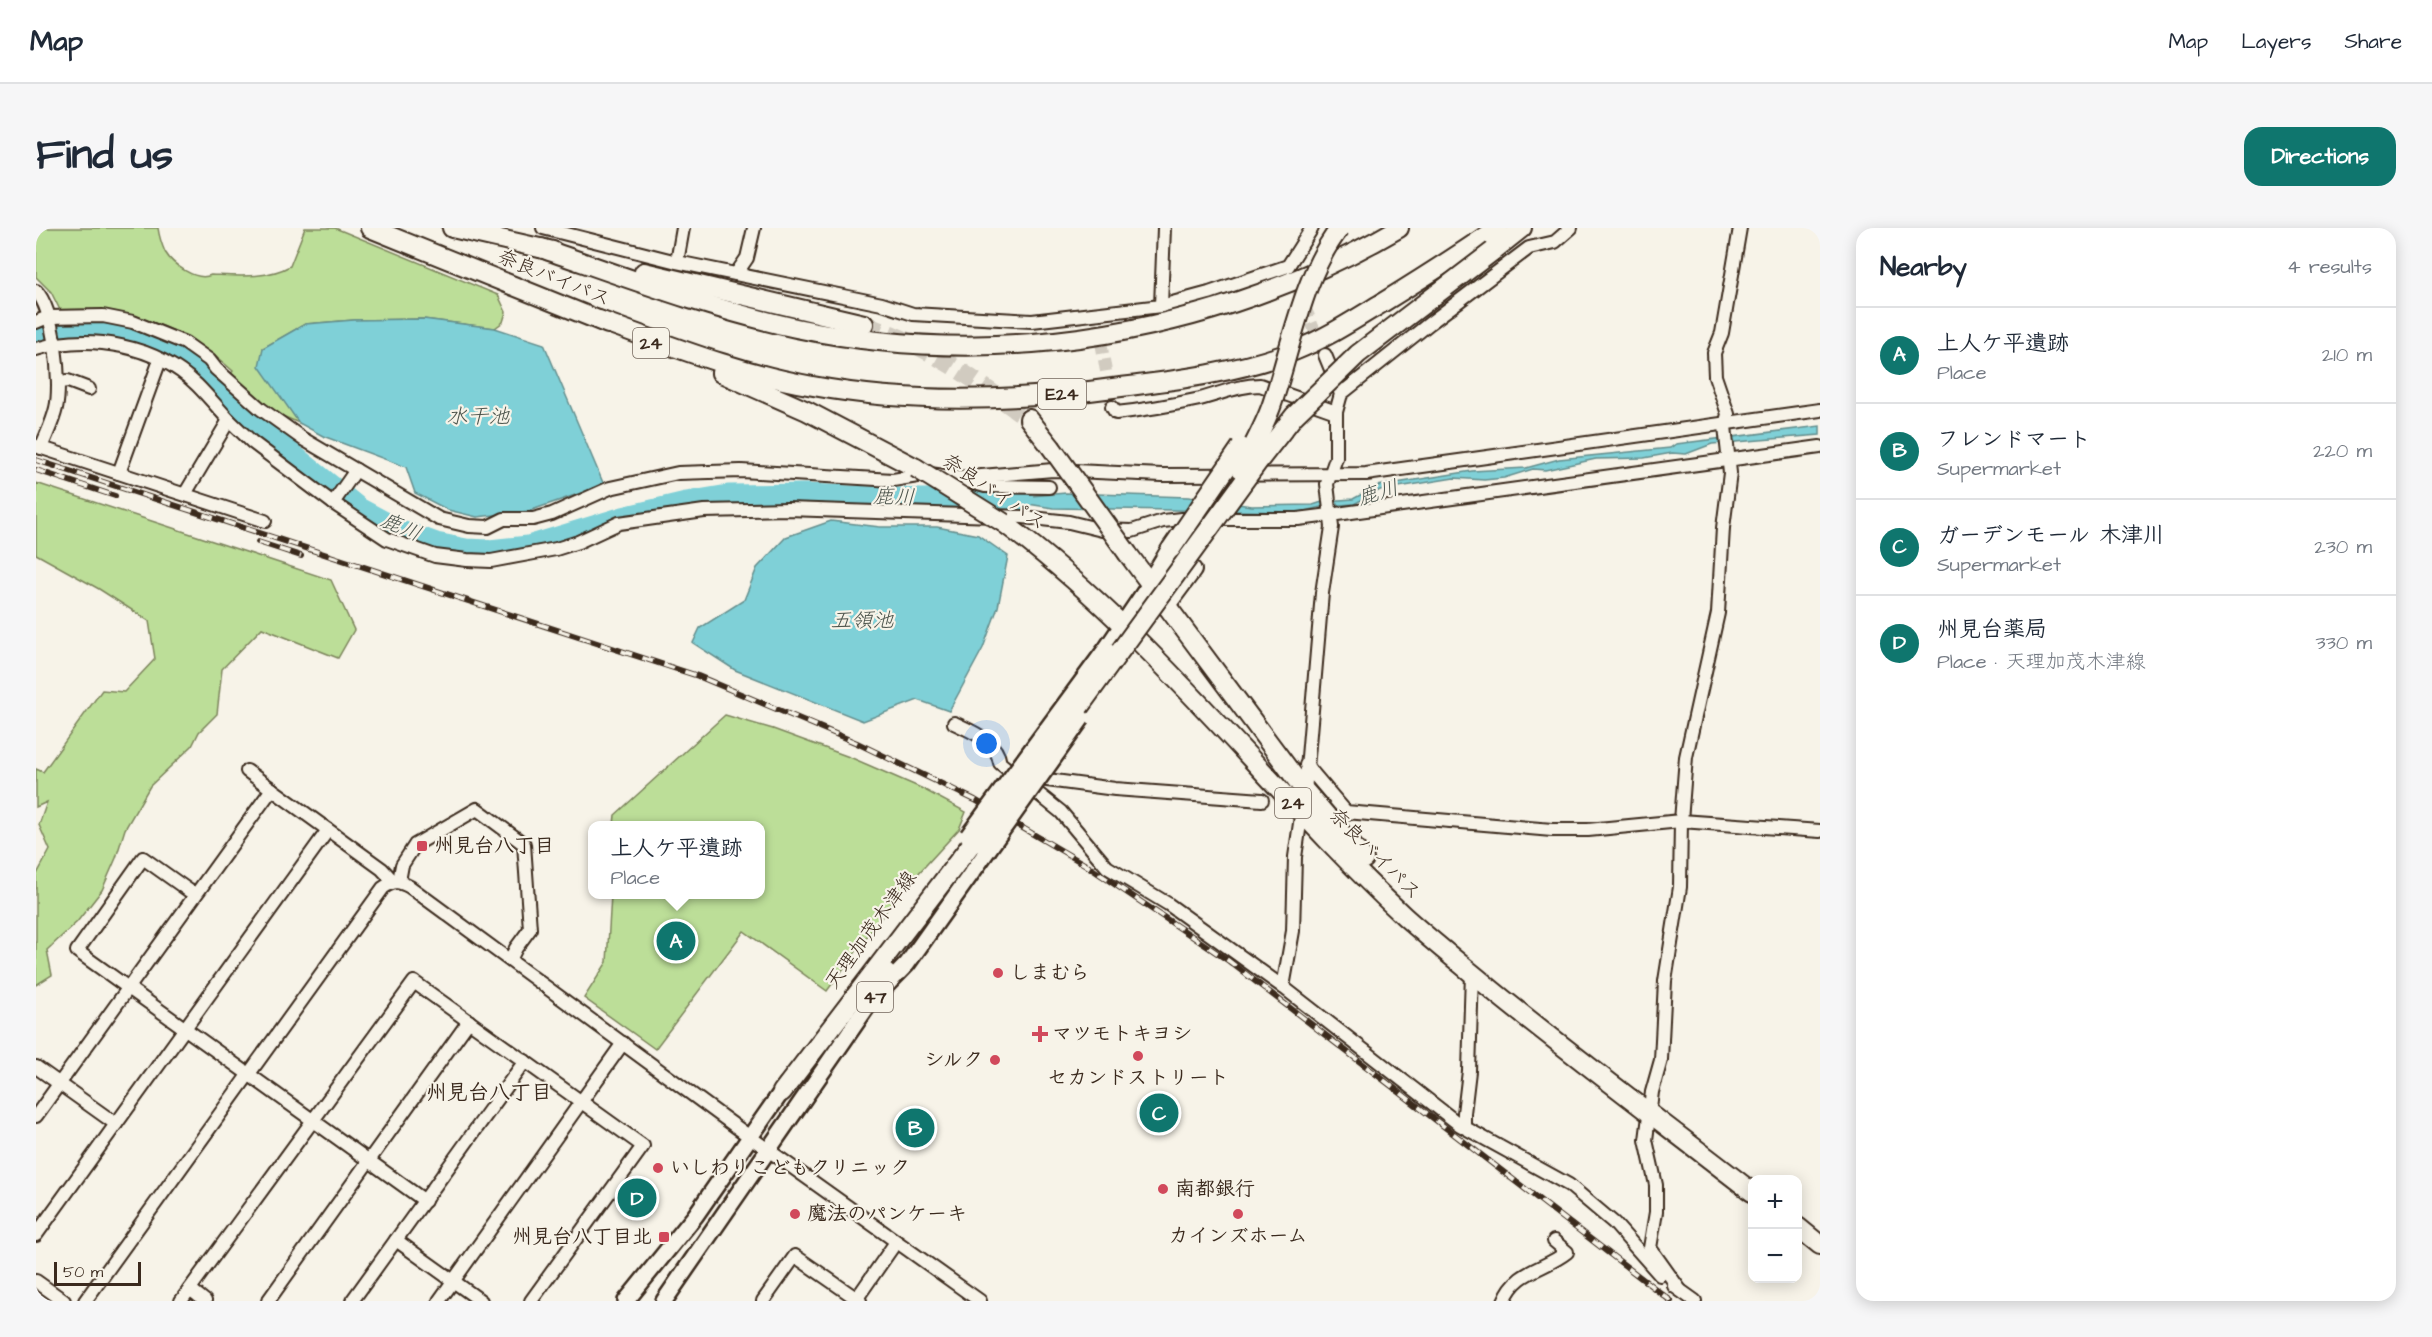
<!DOCTYPE html>
<meta charset="utf-8">
<style>
:root{--surface:#fff;--page:#f6f6f7;--text:#1f2937;--muted:#747a83;--line:#e0e1e3;--accent:#0f766e}
body{margin:0;font-family:"Architects Daughter","Klee One",sans-serif;background:var(--page);color:var(--text)}
.controls{position:absolute;right:18px;bottom:18px;display:grid;overflow:hidden;border-radius:12px;box-shadow:0 3px 15px #0003}
.controls button{width:54px;height:54px;display:grid;place-items:center;padding:0;border:0;border-bottom:2px solid var(--line);background:var(--surface);color:var(--text);font:30px sans-serif}
.scale{position:absolute;left:18px;bottom:15px;width:87px;box-sizing:border-box;padding-left:6px;border:3px solid #3b2a1e;border-top:0;font-size:16px;line-height:21px;white-space:nowrap;color:#3b2a1e;-webkit-text-stroke:4px #f7f3e8;paint-order:stroke}
.you{position:absolute;left:951px;top:516px;width:21px;height:21px;margin:-15px;border:4px solid #fff;border-radius:50%;background:#1a73e8;box-shadow:0 0 0 9px #1a73e833}
.badge{display:grid;place-items:center;width:39px;height:39px;border-radius:50%;background:var(--accent);color:#fff;font-size:20px;font-weight:700}
.pin{position:absolute;translate:-50% -50%;border:3px solid #fff;box-shadow:0 2px 6px #0006}
.popup{position:absolute;left:552px;top:593px;width:177px;height:78px;box-sizing:border-box;display:grid;place-content:center;border-radius:12px;background:var(--surface);filter:drop-shadow(0 2px 4px #0005);font-size:20px;white-space:nowrap;color:var(--muted)}
.popup b{font-size:22px;color:var(--text)}
.popup::after{content:'';position:absolute;left:50%;top:100%;margin-left:-12px;border:12px solid transparent;border-top-color:var(--surface)}
.list{margin:0;padding:0;list-style:none}
h2{display:flex;justify-content:space-between;align-items:center;height:78px;margin:0;padding:0 24px;font-size:26px}
h2 small{font-size:20px;font-weight:400;color:var(--muted)}
.list li{display:grid;grid-template-columns:39px 1fr auto;gap:18px;align-items:center;box-sizing:border-box;height:96px;padding:0 24px;border-top:2px solid var(--line)}
.list b{display:block;font-size:22px;white-space:nowrap}
.list p{margin:0;font-size:20px;white-space:nowrap;color:var(--muted)}
.list em{font-size:20px;font-style:normal;color:var(--muted)}
.map{position:relative;flex:none;width:1784px;height:1073px;overflow:hidden;border-radius:18px}
header{display:flex;align-items:center;gap:36px;box-sizing:border-box;height:84px;padding:0 30px;background:var(--surface);border-bottom:2px solid var(--line)}
header strong{font-size:28px}
nav{display:flex;gap:33px;margin-inline-start:auto;font-size:21px}
.intro{display:flex;align-items:center;justify-content:space-between;box-sizing:border-box;height:144px;padding:0 36px}
h1{margin:0;font-size:42px}
.button{padding:15px 27px;border-radius:18px;background:var(--accent);color:#fff;font-size:21px;font-weight:700}
main{display:flex;gap:36px;padding:0 36px}
aside{flex:1;background:var(--surface);border-radius:18px;box-shadow:0 3px 15px #0003}
.map>svg:first-child{display:block}
.green{fill:#bcde98;stroke:#7c845b;stroke-width:1.5}
.water{fill:#7fd0d7;stroke:#648e8d;stroke-width:1.5}
.lines{fill:none;stroke-linecap:round;stroke-linejoin:round}
.river{stroke:#7fd0d7;stroke-width:21}
.minor-tunnel{stroke:#d1cbc0;stroke-width:12;stroke-dasharray:12 6;stroke-linecap:butt}
.highway-tunnel{stroke:#d1cbc0;stroke-width:18;stroke-dasharray:18 9;stroke-linecap:butt}
.minor-casing{stroke:#3b2a1e;stroke-width:16}
.major-casing{stroke:#3b2a1e;stroke-width:20}
.highway-casing{stroke:#3b2a1e;stroke-width:22}
.minor{stroke:#f7f3e8;stroke-width:12}
.major{stroke:#f7f3e8;stroke-width:15}
.highway{stroke:#f7f3e8;stroke-width:18}
.rail-casing{stroke:#3b2a1e;stroke-width:6}
.rail{stroke:#f7f3e8;stroke-width:4;stroke-dasharray:11;stroke-linecap:butt}
.major-bridge-casing{stroke:#3b2a1e;stroke-width:20;stroke-linecap:butt}
.highway-bridge-casing{stroke:#3b2a1e;stroke-width:22;stroke-linecap:butt}
.major-bridge{stroke:#f7f3e8;stroke-width:15}
.highway-bridge{stroke:#f7f3e8;stroke-width:18}
.poi-dot{fill:#d1495b;stroke:#f7f3e8;stroke-width:2}
.labels{text-anchor:middle;dominant-baseline:central;stroke-width:4.5;stroke-linejoin:round;paint-order:stroke}
.shield{fill:#f7f3e8;stroke:#73665b;stroke-width:1.5}
.shield-label{font-size:18px;font-weight:bold;fill:#3b2a1e}
.street-label{font-size:20px;fill:#3b2a1e;stroke:#f7f3e8}
.poi-label{font-size:20px;font-weight:bold;fill:#3b2a1e;stroke:#f7f3e8;text-anchor:start}
.water-label{font-size:21px;font-style:italic;fill:#4c544c;stroke:#f7f3e8}
.neighbourhood-label{font-size:21px;font-weight:bold;fill:#3b2a1e;stroke:#f7f3e8}
</style>
<header>
<strong>Map</strong>
<nav><a>Map</a><a>Layers</a><a>Share</a></nav>
</header>
<div class="intro"><h1>Find us</h1><a class="button">Directions</a></div>
<main>
<div class="map">
<svg width="1784" height="1073" viewBox="0 0 1784 1073">
<rect width="100%" height="100%" fill="#f7f3e8"/>
<filter id="ink" filterUnits="userSpaceOnUse"><feTurbulence type="fractalNoise" baseFrequency=".0167" numOctaves="2"/><feDisplacementMap in="SourceGraphic" scale="12" xChannelSelector="R" yChannelSelector="G"/><feConvolveMatrix kernelMatrix="1 2 1 2 8 2 1 2 1" color-interpolation-filters="sRGB"/></filter>
<g filter="url(#ink)">
<g class="green">
<path d="M4,0H122C123,7 126,17 129,24C136,36 160,54 175,47C201,48 231,51 254,38L269,0H299L462,67L470,84L467,94L459,100L387,91L318,92L269,96L227,120L247,171L263,195L235,183L193,148L197,143C147,98 92,79 24,82L15,64L0,49V9Z"/>
<polygon points="0,255 295,352 318,402 302,430 226,400 186,441 181,486 163,504 156,518 114,558 89,601 80,630 66,662 41,694 11,722 16,747 0,757 0,648 14,622 3,597 11,574 0,579 0,541 7,544 66,462 88,464 119,431 113,393 63,361 0,326"/>
<polygon points="689,487 737,501 816,530 885,560 930,584 923,601 858,672 791,763 708,703 619,821 548,770 571,734 575,667 724,666 724,598 578,597 579,587"/>
</g>
<g class="water">
<polygon points="387,91 459,100 508,116 568,257 493,283 441,289 412,282 379,265 370,239 287,208 263,195 223,138 227,120 269,96 318,92"/>
<polygon points="1784,198 1784,207 1676,216 1650,226 1636,225 1608,230 1560,231 1509,242 1497,241 1468,250 1448,252 1418,250 1344,262 1318,276 1289,278 1264,284 1017,280 960,271 1030,265 1152,269 1216,278 1277,277 1289,273 1317,271 1341,258 1436,243 1490,240 1523,231 1634,220 1640,216"/>
<polygon points="795,293 844,299 901,299 942,307 972,328 962,379 947,420 913,483 882,472 827,493 699,442 657,415 664,400 708,372 721,340 750,309"/>
</g>
<g class="lines">
<polyline class="river" points="0,107 29,100 80,103 111,112 139,126 164,142 190,170 227,202 323,280 364,302 400,315 430,321 453,322 492,318 587,289 650,274 692,267 769,266 885,271 987,271"/>
<g class="minor-tunnel">
<polyline points="1255,45 1285,118"/>
<polyline points="1062,96 1076,179"/>
</g>
<path class="highway-tunnel" d="M828,96C895,118 937,151 993,191"/>
<defs>
<g id="minor">
<polyline points="507,0 641,34 846,76 877,86 996,93 1125,78 1173,65 1252,38 1276,0"/>
<polyline points="641,34 647,0"/>
<polyline points="700,46 711,30 718,0"/>
<path d="M0,63C18,81 26,155 20,180C17,194 10,207 5,220"/>
<polyline points="1125,78 1128,0"/>
<polyline points="0,94 12,89 67,88 97,94 149,115 173,132 180,141 225,181 267,211 403,291 433,298 452,299 468,291 497,291 516,286 574,260 642,245 705,243 857,252 894,246 922,250 1017,242 1126,247 1330,246 1784,182"/>
<path d="M0,121C54,105 120,117 161,157C172,168 182,180 193,192L149,266"/>
<polyline points="23,154 32,153 53,161"/>
<polyline points="1305,166 1394,95 1493,20 1519,14 1535,0"/>
<path d="M1076,179L1080,185C1108,182 1136,177 1164,171C1184,166 1203,157 1224,157L1300,184L1305,166L1289,127"/>
<polyline points="193,192 216,214 297,275 351,311 399,328 431,332 455,333 520,321 542,314 583,295 668,283 752,281 987,289 1033,294 1066,302 1096,303 1127,293 1145,291 1262,291 1294,287 1784,219"/>
<polyline points="0,218 229,293"/>
<polyline points="83,245 124,132"/>
<polyline points="928,252 949,258 1013,259"/>
<polyline points="297,275 320,242"/>
<path d="M918,495C937,504 961,513 964,535L1025,584L1071,639L1132,676L1247,759L1424,897L1533,957L1578,995L1624,1047"/>
<polyline points="1270,537 1310,584 1516,602 1552,602 1645,593 1784,603"/>
<polyline points="211,543 346,641 358,654"/>
<polyline points="996,550 1079,561 1226,572"/>
<polyline points="1269,564 1286,365 1296,299 1291,256 1300,230 1300,184"/>
<polyline points="363,653 366,637 379,617 441,581 488,616 494,701 480,720 474,732"/>
<polyline points="159,667 107,630 41,723 389,973"/>
<polyline points="1247,759 1257,703 1259,629 1266,582"/>
<polyline points="0,839 80,896"/>
<polyline points="0,888 236,561"/>
<polyline points="1428,898 1428,885 1433,843 1436,745"/>
<polyline points="0,1007 292,602"/>
<polyline points="360,1012 445,1073"/>
<polyline points="0,1053 28,1073"/>
<polyline points="1638,1058 1659,1073"/>
<polyline points="154,1061 169,1073"/>
<polyline points="1644,1062 1614,1020 1620,984 1620,957 1610,912 1616,864 1625,832 1629,753 1644,659 1645,593 1650,529 1682,385 1687,300 1694,245 1689,198 1692,186 1679,148 1678,125 1686,105 1704,0"/>
<path d="M49,1073L347,660C358,652 363,653 374,659L714,909L944,1073"/>
<polyline points="145,1073 378,754 607,918 495,1073"/>
<polyline points="232,1073 433,793"/>
<polyline points="316,1073 489,833"/>
<polyline points="403,1073 587,815"/>
<polyline points="727,1073 759,1028 824,1073"/>
<polyline points="819,1073 860,1014"/>
<path d="M1468,1073C1481,1041 1507,1043 1531,1024L1518,1013"/>
</g>
<g id="major">
<polyline points="1070,421 1114,356"/>
<polyline points="590,1073 659,988 751,856"/>
<polyline points="628,1073 835,773 871,736 952,622"/>
</g>
<g id="highway">
<polyline points="334,0 572,96"/>
<polyline points="416,0 517,23"/>
<path d="M505,20C589,49 673,81 760,100C965,143 1182,106 1363,0"/>
<polyline points="1457,23 1486,0"/>
<polyline points="608,44 828,96"/>
<path d="M563,92C633,117 703,145 777,158C879,177 983,173 1085,159C1143,152 1203,144 1258,123C1289,111 1318,92 1346,75C1385,51 1424,26 1462,0"/>
<polyline points="685,145 771,183 880,240"/>
<polyline points="993,191 1015,219"/>
<path d="M968,295C1119,408 1231,560 1368,688C1398,715 1430,740 1461,766C1545,834 1631,898 1716,964"/>
<polyline points="1092,326 1269,563 1328,631"/>
<polyline points="1114,356 1135,321"/>
<polyline points="1130,377 1156,342"/>
<polyline points="835,773 850,745"/>
<polyline points="746,864 940,610"/>
<polyline points="1762,999 1784,1017"/>
</g>
</defs>
<use href="#minor" class="minor-casing"/>
<use href="#major" class="major-casing"/>
<use href="#highway" class="highway-casing"/>
<use href="#minor" class="minor"/>
<use href="#major" class="major"/>
<use href="#highway" class="highway"/>
<defs>
<g id="rail">
<polyline points="0,232 662,448 821,515 939,572 1050,637 1193,733 1635,1073"/>
<polyline points="0,242 79,268"/>
<polyline points="222,314 265,328"/>
</g>
</defs>
<use href="#rail" class="rail-casing"/>
<use href="#rail" class="rail"/>
<defs>
<g id="major-bridge">
<polyline points="932,608 1070,421"/>
<polyline points="952,622 1046,490"/>
</g>
<g id="highway-bridge">
<polyline points="1015,219 1092,326"/>
<polyline points="880,240 968,295"/>
<path d="M1205,241C1216,220 1227,201 1235,179C1255,122 1266,48 1304,0"/>
<polyline points="1135,321 1205,219"/>
<polyline points="944,615 1222,234 1258,188 1322,126 1457,23"/>
</g>
</defs>
<use href="#major-bridge" class="major-bridge-casing"/>
<use href="#highway-bridge" class="highway-bridge-casing"/>
<use href="#major-bridge" class="major-bridge"/>
<use href="#highway-bridge" class="highway-bridge"/>
</g>
</g>
<g class="poi-dot">
<rect x="380" y="612" width="12" height="12" rx="3"/>
<circle cx="962" cy="745" r="6"/>
<path d="M1001 797h6v6h6v6h-6v6h-6v-6h-6v-6h6z"/>
<circle cx="1102" cy="828" r="6"/>
<circle cx="959" cy="832" r="6"/>
<circle cx="622" cy="940" r="6"/>
<circle cx="1127" cy="961" r="6"/>
<circle cx="759" cy="986" r="6"/>
<circle cx="1202" cy="986" r="6"/>
<rect x="622" y="1003" width="12" height="12" rx="3"/>
</g>
<g class="labels">
<g class="shield">
<rect x="597" y="100" width="36" height="30" rx="4.5"/>
<rect x="1002" y="151" width="48" height="30" rx="4.5"/>
<rect x="1239" y="560" width="36" height="30" rx="4.5"/>
<rect x="821" y="754" width="36" height="30" rx="4.5"/>
</g>
<g class="shield-label">
<text x="615" y="115">24</text>
<text x="1026" y="166">E24</text>
<text x="1257" y="575">24</text>
<text x="839" y="769">47</text>
</g>
<g class="street-label">
<text transform="translate(518 50) rotate(22)">奈良バイパス</text>
<text transform="translate(958 264) rotate(34)">奈良バイパス</text>
<text transform="translate(1339 626) rotate(45)">奈良バイパス</text>
<text transform="translate(835 702) rotate(-54)">天理加茂木津線</text>
</g>
<g class="poi-label">
<text x="398" y="618">州見台八丁目</text>
<text x="974" y="745">しまむら</text>
<text x="1016" y="806">マツモトキヨシ</text>
<text x="947" y="832" text-anchor="end">シルク</text>
<text x="1102" y="850" text-anchor="middle">セカンドストリート</text>
<text x="634" y="940">いしわりこどもクリニック</text>
<text x="1139" y="961">南都銀行</text>
<text x="771" y="986">魔法のパンケーキ</text>
<text x="1202" y="1008" text-anchor="middle">カインズホーム</text>
<text x="616" y="1009" text-anchor="end">州見台八丁目北</text>
</g>
<g class="water-label">
<text x="442" y="188">水干池</text>
<text transform="translate(1342 265) rotate(-17)">鹿川</text>
<text transform="translate(858 269) rotate(2)">鹿川</text>
<text transform="translate(365 299) rotate(23)">鹿川</text>
<text x="826" y="392">五領池</text>
</g>
<g class="neighbourhood-label">
<text x="453" y="864">州見台八丁目</text>
</g>
</g>
</svg>
<div class="controls">
<button>+</button>
<button>−</button>
</div>
<div class="scale">50 m</div>
<div class="you"></div>
<div class="pin badge" style="left:640px;top:713px">A</div>
<div class="popup"><b>上人ケ平遺跡</b>Place</div>
<div class="pin badge" style="left:879px;top:900px">B</div>
<div class="pin badge" style="left:1123px;top:885px">C</div>
<div class="pin badge" style="left:601px;top:970px">D</div>
</div>
<aside>
<h2>Nearby<small>4 results</small></h2>
<ul class="list">
<li><span class="badge">A</span><div><b>上人ケ平遺跡</b><p>Place</p></div><em>210 m</em></li>
<li><span class="badge">B</span><div><b>フレンドマート</b><p>Supermarket</p></div><em>220 m</em></li>
<li><span class="badge">C</span><div><b>ガーデンモール 木津川</b><p>Supermarket</p></div><em>230 m</em></li>
<li><span class="badge">D</span><div><b>州見台薬局</b><p>Place · 天理加茂木津線</p></div><em>330 m</em></li>
</ul>
</aside>
</main>
